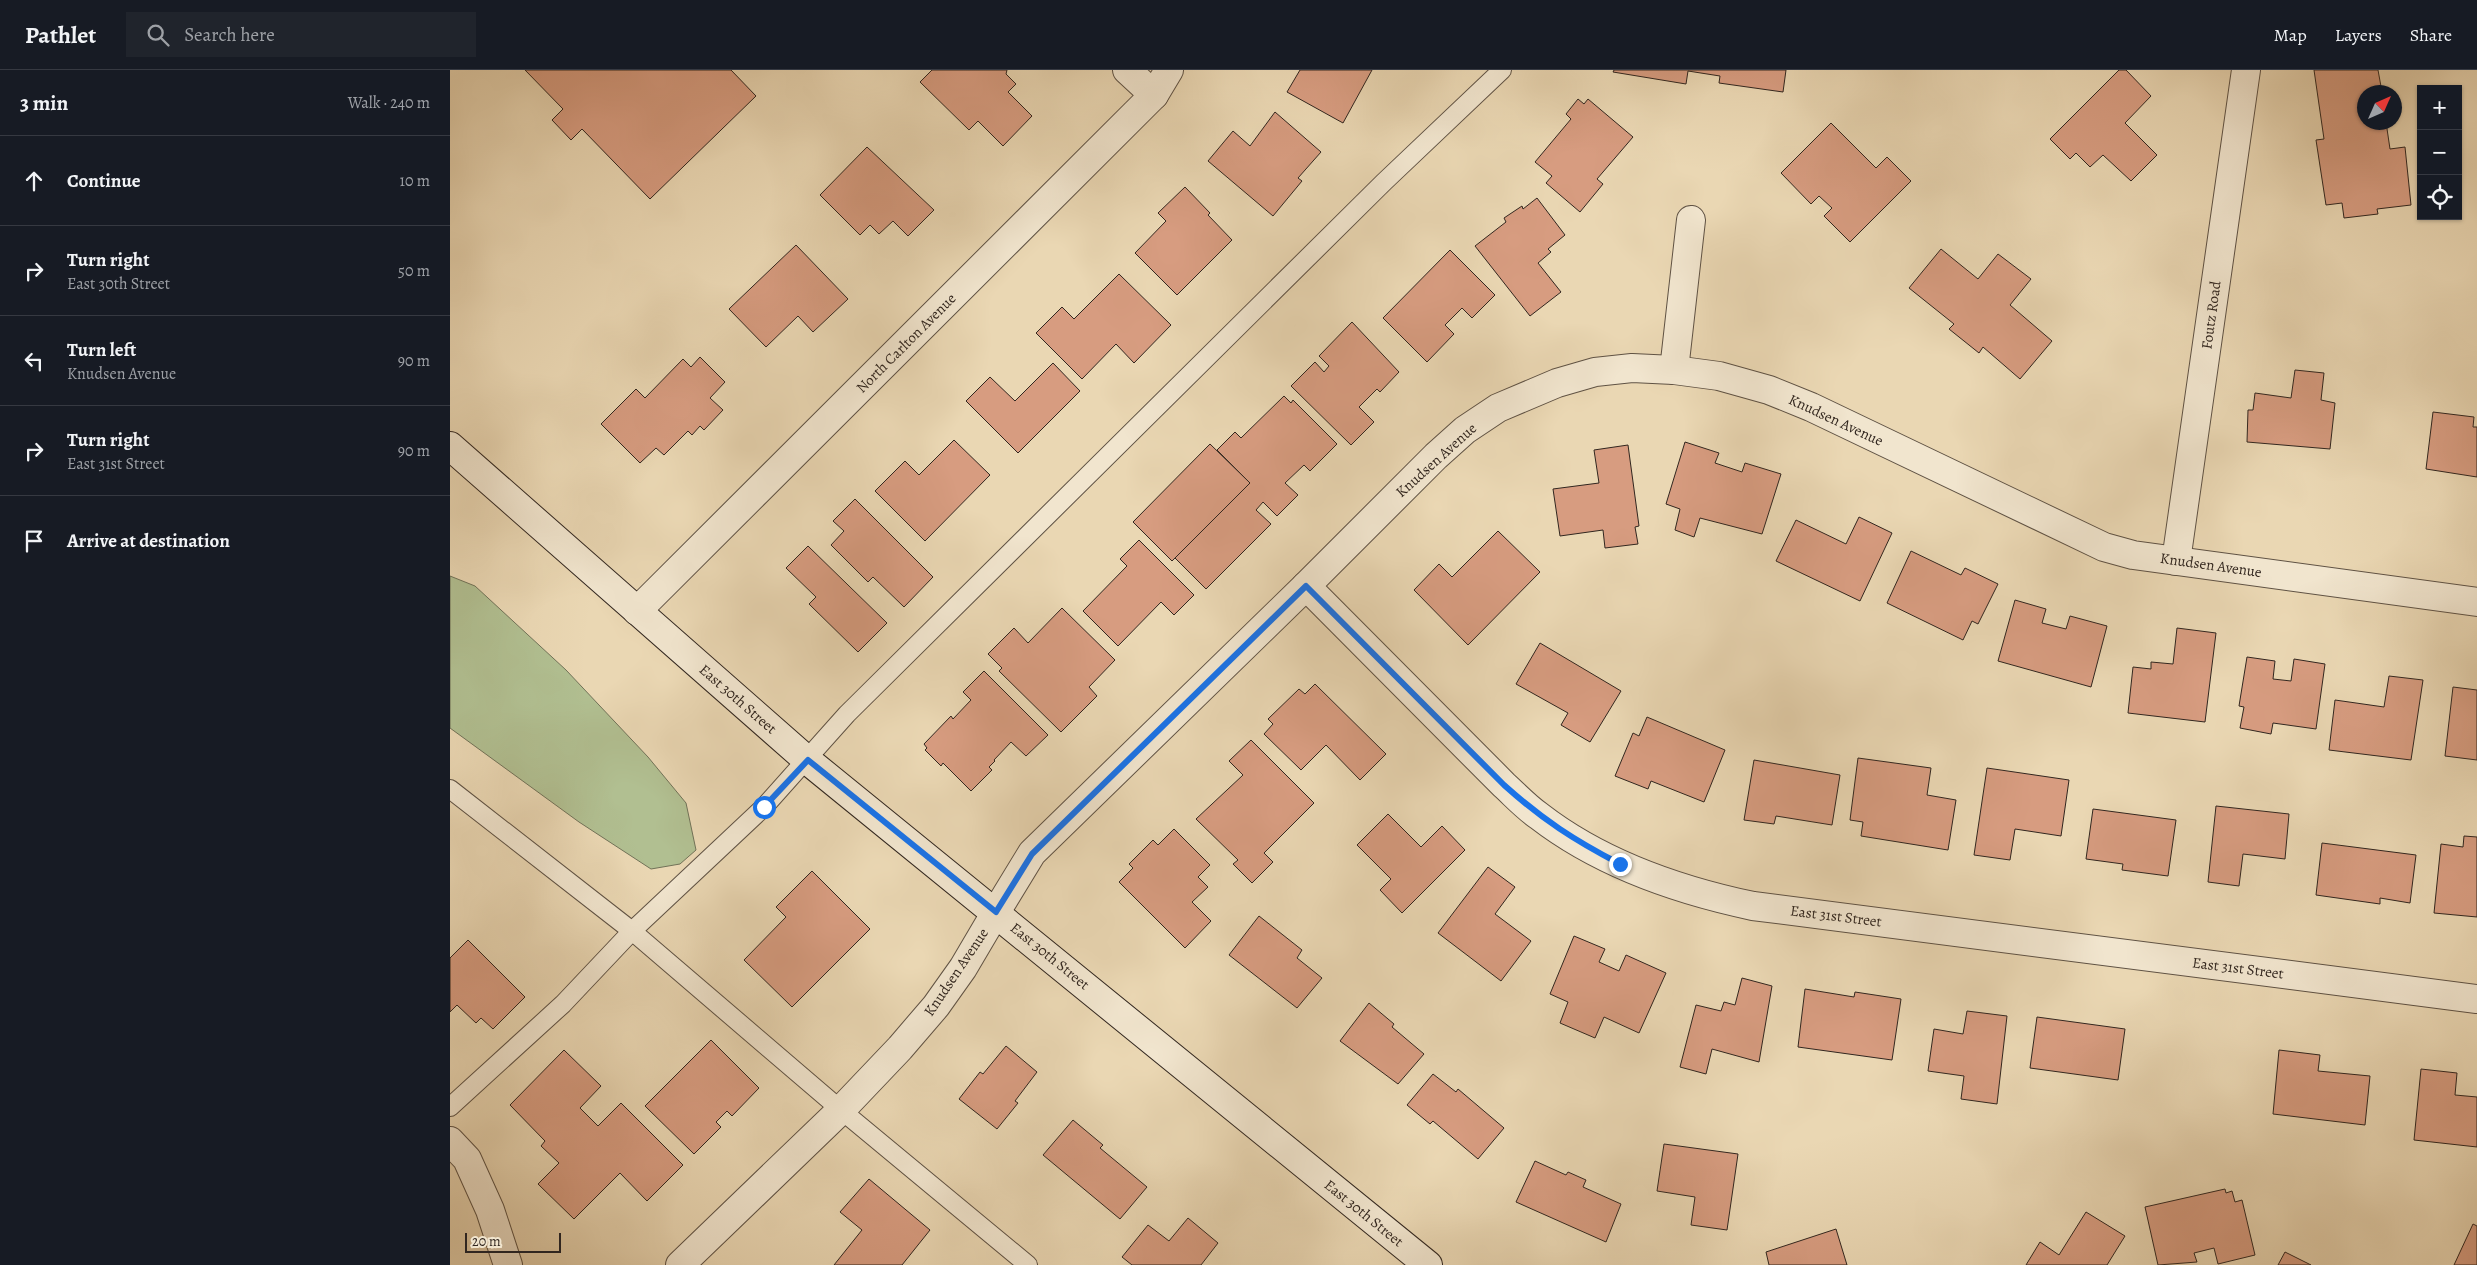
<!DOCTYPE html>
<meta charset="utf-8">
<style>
:root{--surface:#171b24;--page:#20242c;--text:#f1f3f6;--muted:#9ea1a6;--line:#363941}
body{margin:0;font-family:Alegreya,serif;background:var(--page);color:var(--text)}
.controls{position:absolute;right:15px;top:15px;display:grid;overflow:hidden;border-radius:0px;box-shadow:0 1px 4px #0004}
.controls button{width:45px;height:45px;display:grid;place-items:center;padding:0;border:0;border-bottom:1px solid var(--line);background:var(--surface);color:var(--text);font:25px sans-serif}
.compass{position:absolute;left:1907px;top:15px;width:45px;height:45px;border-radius:50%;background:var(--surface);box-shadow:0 1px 4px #0004;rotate:45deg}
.scale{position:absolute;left:15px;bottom:12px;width:96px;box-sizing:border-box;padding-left:5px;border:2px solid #31261f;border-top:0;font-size:14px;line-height:18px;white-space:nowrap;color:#31261f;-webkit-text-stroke:4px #f1e5ce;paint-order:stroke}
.stop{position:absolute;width:15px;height:15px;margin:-11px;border:4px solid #1a73e8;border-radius:50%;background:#fff}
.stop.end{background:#1a73e8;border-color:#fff;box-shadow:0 1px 5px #0008}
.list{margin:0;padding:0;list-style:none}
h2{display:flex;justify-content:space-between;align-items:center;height:65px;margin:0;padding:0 20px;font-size:21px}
h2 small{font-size:16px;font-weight:400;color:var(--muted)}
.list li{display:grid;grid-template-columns:32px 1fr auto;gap:15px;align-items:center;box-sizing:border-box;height:90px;padding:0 20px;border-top:1px solid var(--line)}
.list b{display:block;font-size:19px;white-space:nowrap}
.list p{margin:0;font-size:16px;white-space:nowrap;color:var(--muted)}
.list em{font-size:16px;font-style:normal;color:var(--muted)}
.icon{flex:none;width:28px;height:28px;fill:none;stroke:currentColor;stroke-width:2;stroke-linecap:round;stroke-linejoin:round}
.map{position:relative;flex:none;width:2027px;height:1195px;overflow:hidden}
header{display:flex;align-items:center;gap:30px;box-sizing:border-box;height:70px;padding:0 25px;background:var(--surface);border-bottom:1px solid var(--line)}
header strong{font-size:24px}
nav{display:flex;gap:28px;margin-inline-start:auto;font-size:18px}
.search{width:350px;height:45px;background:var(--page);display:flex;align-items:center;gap:12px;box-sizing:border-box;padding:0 18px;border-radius:0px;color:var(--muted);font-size:19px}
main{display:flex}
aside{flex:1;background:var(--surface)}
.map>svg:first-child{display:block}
.green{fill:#b1bf91;stroke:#717258}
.building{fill:#d79c80;stroke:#31261f}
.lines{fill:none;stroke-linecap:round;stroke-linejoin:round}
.service-casing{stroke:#5f5244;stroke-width:20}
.minor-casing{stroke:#5f5244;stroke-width:30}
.tertiary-casing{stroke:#5f5244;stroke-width:30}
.secondary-casing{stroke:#31261f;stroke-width:30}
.service{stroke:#f1e5ce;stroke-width:18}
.minor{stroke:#f1e5ce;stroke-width:28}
.tertiary{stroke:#f1e5ce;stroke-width:28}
.secondary{stroke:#f1e5ce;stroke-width:28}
.route{stroke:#1a73e8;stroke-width:6}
.labels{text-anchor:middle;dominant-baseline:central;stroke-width:4;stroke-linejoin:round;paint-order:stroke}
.street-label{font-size:15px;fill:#31261f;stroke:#f1e5ce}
</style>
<header>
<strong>Pathlet</strong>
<div class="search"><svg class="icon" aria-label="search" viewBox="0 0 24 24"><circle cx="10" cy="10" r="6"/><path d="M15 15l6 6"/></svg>Search here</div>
<nav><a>Map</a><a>Layers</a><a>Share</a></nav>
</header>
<main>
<aside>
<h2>3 min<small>Walk · 240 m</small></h2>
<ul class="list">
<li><svg class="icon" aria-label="ahead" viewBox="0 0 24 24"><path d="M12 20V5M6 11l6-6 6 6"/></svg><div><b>Continue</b></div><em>10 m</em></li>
<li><svg class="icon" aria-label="right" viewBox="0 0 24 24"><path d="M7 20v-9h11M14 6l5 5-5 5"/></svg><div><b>Turn right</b><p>East 30th Street</p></div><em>50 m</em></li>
<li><svg class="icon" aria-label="left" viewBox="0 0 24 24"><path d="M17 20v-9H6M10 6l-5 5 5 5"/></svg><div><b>Turn left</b><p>Knudsen Avenue</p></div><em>90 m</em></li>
<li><svg class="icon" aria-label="right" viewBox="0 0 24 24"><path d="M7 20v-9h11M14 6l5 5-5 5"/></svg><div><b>Turn right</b><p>East 31st Street</p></div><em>90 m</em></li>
<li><svg class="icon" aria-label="arrive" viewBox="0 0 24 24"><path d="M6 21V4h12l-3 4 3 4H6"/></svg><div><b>Arrive at destination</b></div></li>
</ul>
</aside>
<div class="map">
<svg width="2027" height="1195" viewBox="0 0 2027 1195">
<rect width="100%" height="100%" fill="#ead7b3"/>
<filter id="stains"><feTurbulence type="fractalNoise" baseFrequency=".004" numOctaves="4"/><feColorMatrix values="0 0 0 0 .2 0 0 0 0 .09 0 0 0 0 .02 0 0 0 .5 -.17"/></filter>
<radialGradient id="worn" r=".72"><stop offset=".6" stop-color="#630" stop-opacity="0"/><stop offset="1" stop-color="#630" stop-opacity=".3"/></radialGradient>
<polygon class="green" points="0,506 25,516 116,600 198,687 236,733 246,780 230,794 201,799 129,752 0,658"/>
<g class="building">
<polygon points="75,0 281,0 306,26 200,129 132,59 121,70 102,50 113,39"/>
<polygon points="482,0 557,0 556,4 566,14 558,22 582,46 553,76 528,51 519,60 470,12"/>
<polygon points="850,0 922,0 893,53 837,22"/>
<polygon points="1164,0 1336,0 1333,22 1269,13 1270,6 1238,1 1236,14 1163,2"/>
<polygon points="1669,0 1676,0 1701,26 1675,53 1707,85 1681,111 1653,85 1640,97 1626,83 1620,89 1600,69"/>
<polygon points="1864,0 1928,0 1932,22 1914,22 1914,52 1936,52 1940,79 1955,77 1961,135 1927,139 1928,144 1894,148 1892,133 1876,135 1866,70 1874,69"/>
<polygon points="1128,29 1134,34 1138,29 1183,67 1147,109 1153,114 1130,142 1096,113 1102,106 1085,92 1121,49 1116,44"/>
<polygon points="825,42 871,82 848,108 852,111 823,146 758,91 783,61 800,76"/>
<polygon points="1381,53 1426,98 1437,87 1461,111 1400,172 1374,146 1382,138 1369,126 1361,134 1331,103"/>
<polygon points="417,77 484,140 458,166 443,151 429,164 420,155 410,165 370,125"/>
<polygon points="735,117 760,143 758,145 782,170 727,225 685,183 716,151 708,143"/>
<polygon points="1087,128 1115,165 1098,179 1101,182 1088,193 1111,222 1080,246 1025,176 1056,152 1054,148 1072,136 1073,139"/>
<polygon points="346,175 398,229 363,262 348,246 316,277 279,239"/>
<polygon points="1491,179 1528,209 1548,184 1581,209 1560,235 1602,271 1570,309 1533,277 1529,283 1499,259 1504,254 1459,218"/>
<polygon points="1000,180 1045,225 1022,248 1012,238 995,255 1004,264 977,292 933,248"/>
<polygon points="669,204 721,255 684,293 666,274 632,309 586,263 612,237 624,249"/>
<polygon points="902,252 949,302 930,322 927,319 909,337 924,352 901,375 841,316 865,292 874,302 879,296 869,286"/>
<polygon points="250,287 275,312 260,328 273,340 254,360 250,356 242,365 238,361 214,385 206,378 190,393 151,354 186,319 195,328 233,289 241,297"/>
<polygon points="603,293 630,321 568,383 516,331 540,307 565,331"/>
<polygon points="1845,300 1874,303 1871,330 1885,333 1880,379 1797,372 1798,340 1803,340 1805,323 1841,328"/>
<polygon points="834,326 841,333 843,330 887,374 860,401 854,395 835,413 848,425 827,446 813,432 806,440 821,454 756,519 725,488 800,413 767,380 785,362 791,368"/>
<polygon points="1983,342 2024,347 2023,357 2027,357 2027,407 1976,399"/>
<polygon points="504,370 540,405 475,471 425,421 455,391 469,405"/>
<polygon points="1235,372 1269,383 1265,393 1292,402 1295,393 1331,404 1312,464 1250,448 1244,467 1225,460 1230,439 1216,434"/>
<polygon points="760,374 800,413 722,491 683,452"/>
<polygon points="1178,375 1189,456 1185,457 1188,474 1155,478 1153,460 1110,466 1103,419 1149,413 1144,380"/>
<polygon points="405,429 483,507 454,537 423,507 418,512 381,475 394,461 383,451"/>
<polygon points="1409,447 1442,463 1410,531 1326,491 1346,450 1396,474"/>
<polygon points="1048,461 1090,502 1018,575 964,520 989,494 1002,507"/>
<polygon points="689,470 744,525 724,545 711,532 668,576 633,541 677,496 670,489"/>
<polygon points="358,476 437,553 408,582 359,534 366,527 336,498"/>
<polygon points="1461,481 1511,505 1515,498 1548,514 1528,554 1522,551 1513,570 1437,533"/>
<polygon points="1565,530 1596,539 1592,553 1616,559 1620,546 1657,556 1641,617 1548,591"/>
<polygon points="612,538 665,590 639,617 647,626 611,662 549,601 552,598 538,584 564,558 578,573"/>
<polygon points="1727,558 1766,563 1755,652 1678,643 1683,597 1701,599 1701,592 1723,594"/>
<polygon points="1090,573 1171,621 1140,672 1111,655 1118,643 1066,614"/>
<polygon points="1797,587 1825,591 1823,609 1841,611 1844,589 1875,594 1866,659 1823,653 1821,664 1790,658 1794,637 1789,636"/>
<polygon points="534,601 598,665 576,686 561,672 544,690 545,691 539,697 542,700 521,721 493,693 491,696 475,680 477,678 474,674 501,646 503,649 521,630 513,622"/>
<polygon points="1939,606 1973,610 1961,690 1879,680 1885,630 1934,637"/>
<polygon points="865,614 936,684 910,710 876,675 851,700 814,664 823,654 818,649 849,619 855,624"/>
<polygon points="2003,617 2027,620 2027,690 1995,686"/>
<polygon points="1197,647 1275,680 1254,732 1201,711 1198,719 1165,706 1183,663 1189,666"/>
<polygon points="801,670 864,733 814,783 823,792 802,813 783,794 788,790 746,749 793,705 779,691"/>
<polygon points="1408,688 1481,698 1477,725 1506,730 1498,780 1411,766 1413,752 1400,750"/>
<polygon points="1304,690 1390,705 1382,755 1326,746 1324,754 1294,750"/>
<polygon points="1537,698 1619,710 1611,766 1565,759 1560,790 1524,785"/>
<polygon points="1766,736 1839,744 1835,789 1793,784 1789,816 1758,812"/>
<polygon points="1643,739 1726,750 1718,806 1672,800 1673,794 1636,789"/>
<polygon points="938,744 971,777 992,756 1015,780 952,843 930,820 941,809 907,775"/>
<polygon points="724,759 760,795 748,807 758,817 742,832 761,851 735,878 669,812 683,798 679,794 703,770 708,775"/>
<polygon points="2014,766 2027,767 2027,847 1984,843 1991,774 2013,777"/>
<polygon points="1872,773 1966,785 1960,833 1930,828 1930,834 1866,825"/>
<polygon points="1038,797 1065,817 1045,844 1081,871 1051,911 988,863"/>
<polygon points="362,801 420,859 342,937 294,890 336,847 326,837"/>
<polygon points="809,846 852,880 847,888 872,908 847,938 779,885"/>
<polygon points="1124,866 1155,879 1149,892 1169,901 1176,885 1216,903 1189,963 1154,947 1145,968 1110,953 1118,932 1100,924"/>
<polygon points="18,870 75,927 43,959 31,948 26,953 7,935 0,942 0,888"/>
<polygon points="1292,908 1322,916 1309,992 1262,979 1256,1004 1230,997 1246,935 1271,941 1274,932 1285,935"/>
<polygon points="1355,919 1404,927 1405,922 1451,929 1442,990 1348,977"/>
<polygon points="919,933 944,954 942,957 974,984 948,1014 890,971"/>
<polygon points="1517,941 1557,946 1547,1034 1511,1029 1514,1006 1478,1001 1484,959 1513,964"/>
<polygon points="1587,947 1675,959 1668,1010 1580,998"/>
<polygon points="261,970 309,1018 282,1046 277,1041 266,1052 271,1057 244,1084 195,1036"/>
<polygon points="556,976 587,1002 565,1031 568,1033 547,1059 509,1029 530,1002 533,1004"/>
<polygon points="114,980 151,1016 130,1038 148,1056 171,1033 233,1095 197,1131 170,1103 124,1149 88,1114 109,1093 91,1076 95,1071 60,1035"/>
<polygon points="1829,980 1870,985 1868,1001 1920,1006 1915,1055 1823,1044"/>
<polygon points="1971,999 2007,1003 2005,1025 2027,1027 2027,1077 1964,1070"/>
<polygon points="983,1004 1006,1022 1008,1019 1054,1058 1028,1089 983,1051 980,1054 957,1035"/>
<polygon points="623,1050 653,1075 650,1078 697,1117 670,1149 593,1085"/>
<polygon points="1214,1074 1288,1084 1277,1160 1241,1155 1245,1127 1207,1121"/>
<polygon points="1085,1091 1116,1105 1118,1102 1136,1110 1133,1117 1171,1134 1156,1172 1066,1132"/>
<polygon points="419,1109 480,1160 452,1195 384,1195 412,1160 390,1142"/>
<polygon points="1775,1119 1776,1123 1782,1121 1785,1132 1792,1130 1805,1185 1768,1194 1764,1178 1744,1183 1747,1192 1708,1195 1695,1137"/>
<polygon points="1636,1142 1675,1166 1657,1195 1576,1195 1590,1172 1609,1185"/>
<polygon points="738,1148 768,1173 751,1195 682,1195 672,1187 698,1155 719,1171"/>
<polygon points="2023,1154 2027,1156 2027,1195 2004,1195"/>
<polygon points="1386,1159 1397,1195 1319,1195 1316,1182"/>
<polygon points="1835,1182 1861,1195 1828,1195"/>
</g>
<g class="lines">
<defs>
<g id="service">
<polyline points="0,719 182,861 391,1040 578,1195"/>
<polyline points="0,1037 113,934 182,861 314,737 397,644 934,112 1052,0"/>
</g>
<g id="minor">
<polyline points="677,0 704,25"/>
<polyline points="1224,300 1241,150"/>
<polyline points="1726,491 1796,0"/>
<path d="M856,516L1054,715C1065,725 1076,737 1089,746C1151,794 1227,820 1303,836L2027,929"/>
<polyline points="187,541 704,25 719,0"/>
<polyline points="546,842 582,783 856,516 986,386 1015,360 1048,338 1107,313 1145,302 1182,298 1224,300 1269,306 1319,320 1361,337 1654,477 1683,485 2027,532"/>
<polyline points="0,1071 17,1089 40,1140 58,1195"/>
</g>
<polyline id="tertiary" points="230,1195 391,1040 450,978 486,936 513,898 546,842"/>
<polyline id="secondary" points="0,376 357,690 978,1195"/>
</defs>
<use href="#service" class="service-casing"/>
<use href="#minor" class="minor-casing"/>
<use href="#tertiary" class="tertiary-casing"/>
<use href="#secondary" class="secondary-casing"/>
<use href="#service" class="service"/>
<use href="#minor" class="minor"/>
<use href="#tertiary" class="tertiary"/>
<use href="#secondary" class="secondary"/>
</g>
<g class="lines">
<path class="route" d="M314,737L358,690L546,842L582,784L856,516L1054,715C1093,750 1124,770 1170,794"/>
</g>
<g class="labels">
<g class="street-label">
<text transform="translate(1761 245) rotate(-82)">Foutz Road</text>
<text transform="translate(456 273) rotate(-45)">North Carlton Avenue</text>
<text transform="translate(1386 350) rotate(25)">Knudsen Avenue</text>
<text transform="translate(986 390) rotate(-42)">Knudsen Avenue</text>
<text transform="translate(1761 495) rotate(8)">Knudsen Avenue</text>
<text transform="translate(288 629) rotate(41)">East 30th Street</text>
<text transform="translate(1386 846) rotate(7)">East 31st Street</text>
<text transform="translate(600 886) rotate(39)">East 30th Street</text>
<text transform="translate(1788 898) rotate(7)">East 31st Street</text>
<text transform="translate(506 902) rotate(-56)">Knudsen Avenue</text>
<text transform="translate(914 1143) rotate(39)">East 30th Street</text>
</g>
</g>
<rect width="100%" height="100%" filter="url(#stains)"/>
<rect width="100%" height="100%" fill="url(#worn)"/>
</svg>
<div class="controls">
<button>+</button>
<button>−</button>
<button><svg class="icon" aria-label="locate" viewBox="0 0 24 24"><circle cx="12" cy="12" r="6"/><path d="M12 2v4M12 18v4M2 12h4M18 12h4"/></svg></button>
</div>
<svg class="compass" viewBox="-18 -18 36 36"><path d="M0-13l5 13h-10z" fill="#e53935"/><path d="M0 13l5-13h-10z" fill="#9ea1a6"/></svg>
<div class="scale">20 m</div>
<div class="stop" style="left:314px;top:737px"></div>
<div class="stop end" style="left:1170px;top:794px"></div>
</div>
</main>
